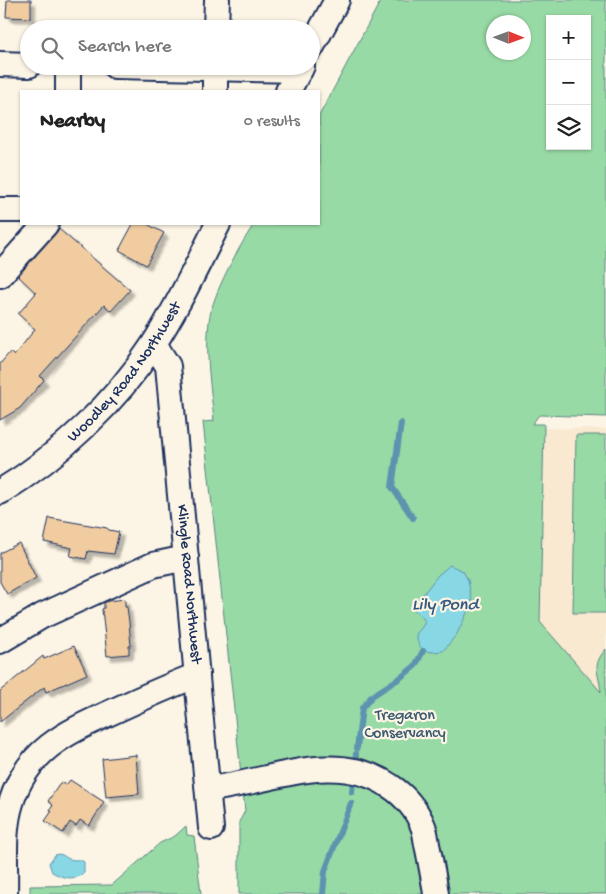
<!DOCTYPE html>
<meta charset="utf-8">
<style>
:root{--surface:#fff;--page:#f6f6f6;--text:#222;--muted:#767676;--line:#e0e0e0}
body{margin:0;font-family:"Gochi Hand",sans-serif;background:var(--page);color:var(--text)}
.controls{position:absolute;right:15px;top:15px;display:grid;overflow:hidden;border-radius:0px;box-shadow:0 1px 4px #0004}
.controls button{width:45px;height:45px;display:grid;place-items:center;padding:0;border:0;border-bottom:1px solid var(--line);background:var(--surface);color:var(--text);font:25px sans-serif}
.compass{position:absolute;left:486px;top:15px;width:45px;height:45px;border-radius:50%;background:var(--surface);box-shadow:0 1px 4px #0004;rotate:91deg}
.list{margin:0;padding:0;list-style:none}
h2{display:flex;justify-content:space-between;align-items:center;height:65px;margin:0;padding:0 20px;font-size:21px}
h2 small{font-size:16px;font-weight:400;color:var(--muted)}
.icon{flex:none;width:28px;height:28px;fill:none;stroke:currentColor;stroke-width:2;stroke-linecap:round;stroke-linejoin:round}
.map{position:relative;flex:none;width:606px;height:894px;overflow:hidden}
.search{position:absolute;background:var(--surface);box-shadow:0 1px 4px #0004;left:20px;top:20px;width:300px;height:55px;display:flex;align-items:center;gap:12px;box-sizing:border-box;padding:0 18px;border-radius:28px;color:var(--muted);font-size:19px}
.panel{position:absolute;background:var(--surface);box-shadow:0 1px 4px #0004;left:20px;top:90px;width:300px;height:135px;border-radius:0px}
.map>svg:first-child{display:block}
.built{fill:#f8e9d0}
.green{fill:#98daa5;stroke:#5a8482;fill-rule:evenodd}
.water{fill:#88d7e5;stroke:#5c94af}
.lines{fill:none;stroke-linecap:round;stroke-linejoin:round}
.stream{stroke:#5c94af;stroke-width:6}
.building{fill:#f0cca0;stroke:#1b2f5e;filter:url(#shadow)}
.minor-casing{stroke:#1b2f5e;stroke-width:28}
.minor{stroke:#fcf5e5;stroke-width:24}
.labels{text-anchor:middle;dominant-baseline:central;stroke-width:4.5;stroke-linejoin:round;paint-order:stroke}
.street-label{font-size:16px;fill:#1b2f5e;stroke:#fcf5e5}
.park-label{font-size:16px;fill:#3a5a70;stroke:#fcf5e5}
.water-label{font-size:18px;font-style:italic;fill:#365980;stroke:#fcf5e5}
</style>
<div class="map">
<svg width="606" height="894" viewBox="0 0 606 894">
<defs>
<filter id="shadow"><feDropShadow dx="4.5" dy="4.5" stdDeviation="1" flood-color="#0004"/></filter>
</defs>
<rect width="100%" height="100%" fill="#fcf5e5"/>
<filter id="ink" filterUnits="userSpaceOnUse"><feTurbulence type="fractalNoise" baseFrequency=".02" numOctaves="2"/><feDisplacementMap in="SourceGraphic" scale="10" xChannelSelector="R" yChannelSelector="G"/><feConvolveMatrix kernelMatrix="1 2 1 2 8 2 1 2 1" color-interpolation-filters="sRGB"/></filter>
<g filter="url(#ink)">
<polygon class="built" points="542,428 606,429 606,894 437,795"/>
<g class="green">
<path d="M381,0H606V417L539,415L532,424H544L540,622L601,692C599,672 591,666 606,649V894H239V822L245,811L203,422L214,421C211,389 205,354 209,321C213,292 238,249 254,224H319V116ZM550,19H587V146H550ZM494,22H524V52H494Z"/>
<polygon points="576,435 606,435 606,613 573,613"/>
<polygon points="186,826 187,835 194,836 201,894 30,894 30,886 112,885 160,843 175,836"/>
</g>
<g class="water">
<path d="M450,565L463,571L468,580L472,602L457,634L443,651C426,653 419,653 416,634C427,622 428,621 414,610V606L438,575Z"/>
<path d="M59,854C64,855 65,857 69,859C75,861 78,858 84,862V873C73,881 63,878 52,872L49,863L55,855Z"/>
</g>
<g class="lines">
<g class="stream">
<polyline points="401,423 392,487 413,518"/>
<polyline points="357,748 362,708 372,696 400,678 415,666 423,651"/>
<polyline points="352,792 356,754"/>
<polyline points="323,894 325,871 351,803"/>
</g>
</g>
<g class="building">
<polygon points="7,0 31,0 31,18 6,17"/>
<polygon points="133,224 147,224 164,233 146,265 119,250"/>
<polygon points="59,229 130,290 111,311 104,305 40,376 44,380 20,408 0,420 0,364 10,352 14,356 35,329 18,314 36,293 18,276"/>
<polygon points="49,518 107,528 109,530 119,532 114,554 88,551 86,559 70,556 72,548 44,542"/>
<polygon points="19,543 36,578 7,594 0,582 0,553"/>
<polygon points="125,599 125,607 127,607 129,622 131,646 129,646 129,654 107,656 102,609 104,608 104,603 108,601"/>
<polygon points="74,646 87,674 46,692 44,687 0,722 0,691 43,656 44,659"/>
<polygon points="136,755 139,794 106,797 102,759"/>
<polygon points="70,780 104,802 89,826 80,820 76,826 70,822 63,833 45,821 52,811 50,810 53,805 48,801 61,782 66,785"/>
</g>
<g class="lines">
<defs>
<g id="minor">
<polyline points="216,29 217,0"/>
<polyline points="311,48 337,0"/>
<polyline points="0,64 29,65"/>
<polyline points="115,66 300,70"/>
<polyline points="68,91 68,66"/>
<polyline points="215,91 215,66"/>
<polyline points="288,91 302,66"/>
<polyline points="0,210 21,210"/>
<polyline points="0,275 46,224"/>
<path id="s1" d="M154,344L168,366L211,828"/>
<path id="s2" d="M0,492C58,457 116,402 153,345C178,307 197,265 218,224"/>
<polyline points="0,641 42,616 153,565 186,558"/>
<path d="M209,789C269,783 334,748 390,786C404,795 417,810 423,826C426,833 426,842 428,849C431,864 434,879 436,894"/>
<path d="M5,894C6,864 2,831 11,803C28,748 68,732 116,710C142,698 169,686 197,675"/>
</g>
</defs>
<use href="#minor" class="minor-casing"/>
<use href="#minor" class="minor"/>
</g>
</g>
<g class="labels">
<g class="street-label">
<text stroke="none"><textPath href="#s2" startOffset="175">Woodley Road Northwest</textPath></text>
<text stroke="none"><textPath href="#s1" startOffset="245">Klingle Road Northwest</textPath></text>
</g>
<g class="park-label">
<text x="405" y="716">Tregaron<tspan x="405" dy="18">Conservancy</tspan></text>
</g>
<g class="water-label">
<text x="445" y="605">Lily Pond</text>
</g>
</g>
</svg>
<div class="controls">
<button>+</button>
<button>−</button>
<button><svg class="icon" aria-label="layers" viewBox="0 0 24 24"><path d="M12 4l9 5-9 5-9-5zM3 14l9 5 9-5"/></svg></button>
</div>
<svg class="compass" viewBox="-18 -18 36 36"><path d="M0-13l5 13h-10z" fill="#e53935"/><path d="M0 13l5-13h-10z" fill="#767676"/></svg>
<div class="search"><svg class="icon" aria-label="search" viewBox="0 0 24 24"><circle cx="10" cy="10" r="6"/><path d="M15 15l6 6"/></svg>Search here</div>
<section class="panel">
<h2>Nearby<small>0 results</small></h2>
<ul class="list">
</ul>
</section>
</div>
